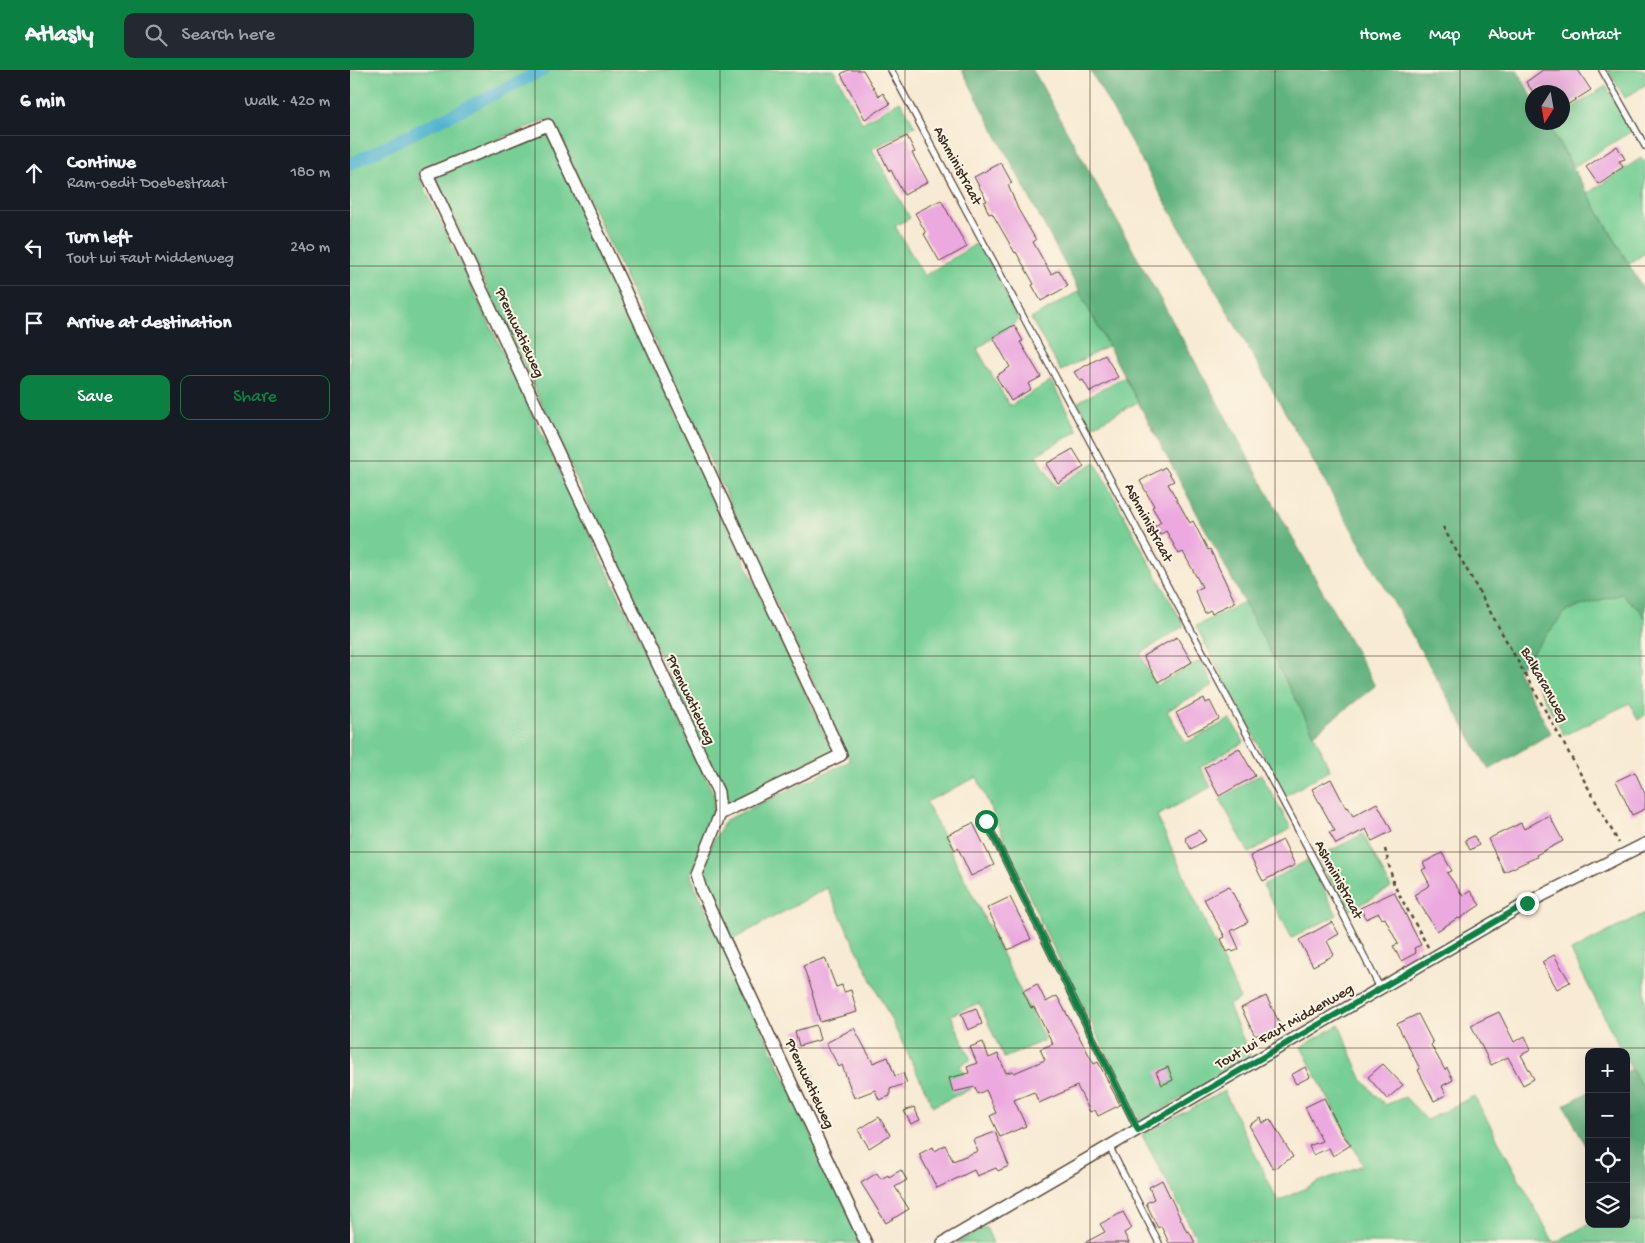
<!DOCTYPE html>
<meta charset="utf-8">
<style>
:root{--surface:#171b24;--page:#242831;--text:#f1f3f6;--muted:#9ea1a6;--line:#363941;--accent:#0b8043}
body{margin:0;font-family:"Gochi Hand",sans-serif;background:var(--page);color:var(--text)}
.controls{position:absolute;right:15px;bottom:15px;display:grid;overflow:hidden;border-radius:10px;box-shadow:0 5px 20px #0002}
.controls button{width:45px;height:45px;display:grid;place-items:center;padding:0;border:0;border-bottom:1px solid var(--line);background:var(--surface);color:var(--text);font:25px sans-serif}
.compass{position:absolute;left:1175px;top:15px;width:45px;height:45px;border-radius:50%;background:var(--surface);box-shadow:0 5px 20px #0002;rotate:191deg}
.stop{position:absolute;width:15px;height:15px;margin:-11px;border:4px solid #0b8043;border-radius:50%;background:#fff}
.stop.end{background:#0b8043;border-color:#fff;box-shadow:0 1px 5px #0008}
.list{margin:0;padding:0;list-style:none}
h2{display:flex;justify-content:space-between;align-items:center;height:65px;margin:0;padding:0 20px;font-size:21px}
h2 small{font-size:16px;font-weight:400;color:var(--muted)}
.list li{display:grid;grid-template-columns:32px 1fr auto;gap:15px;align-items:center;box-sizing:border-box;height:75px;padding:0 20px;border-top:1px solid var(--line)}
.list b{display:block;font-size:19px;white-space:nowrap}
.list p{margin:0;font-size:16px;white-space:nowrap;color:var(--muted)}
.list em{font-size:16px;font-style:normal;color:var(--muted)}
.actions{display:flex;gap:10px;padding:15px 20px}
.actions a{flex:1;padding:11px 0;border:1px solid var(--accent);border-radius:10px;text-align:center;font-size:18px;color:var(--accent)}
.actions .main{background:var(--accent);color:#fff}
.icon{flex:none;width:28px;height:28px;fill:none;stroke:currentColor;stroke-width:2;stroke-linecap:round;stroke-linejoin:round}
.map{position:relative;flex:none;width:1295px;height:1173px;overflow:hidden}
header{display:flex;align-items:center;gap:30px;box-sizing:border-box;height:70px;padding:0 25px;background:var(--accent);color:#fff}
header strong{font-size:24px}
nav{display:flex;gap:28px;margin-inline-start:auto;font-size:18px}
.search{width:350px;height:45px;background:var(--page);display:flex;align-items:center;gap:12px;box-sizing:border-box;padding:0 18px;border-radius:10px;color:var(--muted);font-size:19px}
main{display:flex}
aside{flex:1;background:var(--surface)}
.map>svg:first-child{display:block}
.green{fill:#77cf95;stroke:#597c5a}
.forest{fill:#61b27e;stroke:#4e6e4e}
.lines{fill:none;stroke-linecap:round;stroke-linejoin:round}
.canal{stroke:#50b3cf;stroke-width:12}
.building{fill:#eca9df}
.lane-casing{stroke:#574739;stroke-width:8}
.street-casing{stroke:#574739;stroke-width:14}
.path{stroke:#574739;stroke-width:2.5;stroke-dasharray:4 4;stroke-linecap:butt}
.lane{stroke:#fff;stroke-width:5.5}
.street{stroke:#fff;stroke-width:11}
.route{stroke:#0b8043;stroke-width:6}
.grid{fill:none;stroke:#3b2a1e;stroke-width:1;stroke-opacity:0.55}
.labels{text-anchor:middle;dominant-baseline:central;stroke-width:4;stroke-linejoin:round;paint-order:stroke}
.street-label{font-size:15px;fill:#3b2a1e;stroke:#fcf5e5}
</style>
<header>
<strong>Atlasly</strong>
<div class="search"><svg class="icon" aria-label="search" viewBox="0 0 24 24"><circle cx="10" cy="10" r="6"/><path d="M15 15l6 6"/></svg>Search here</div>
<nav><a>Home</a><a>Map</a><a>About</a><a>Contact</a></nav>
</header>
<main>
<aside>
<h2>6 min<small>Walk · 420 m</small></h2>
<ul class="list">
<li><svg class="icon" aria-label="ahead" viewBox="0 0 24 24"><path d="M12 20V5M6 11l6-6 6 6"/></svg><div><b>Continue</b><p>Ram-oedit Doebestraat</p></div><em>180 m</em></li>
<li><svg class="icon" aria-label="left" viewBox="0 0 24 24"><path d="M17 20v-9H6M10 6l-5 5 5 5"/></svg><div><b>Turn left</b><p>Tout Lui Faut Middenweg</p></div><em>240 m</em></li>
<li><svg class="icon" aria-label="arrive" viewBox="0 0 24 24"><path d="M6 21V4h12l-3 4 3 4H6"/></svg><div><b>Arrive at destination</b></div></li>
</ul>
<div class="actions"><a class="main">Save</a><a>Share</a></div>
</aside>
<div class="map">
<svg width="1295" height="1173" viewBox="0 0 1295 1173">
<rect width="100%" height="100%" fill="#fcf5e5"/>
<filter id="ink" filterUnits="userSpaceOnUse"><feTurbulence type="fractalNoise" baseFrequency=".02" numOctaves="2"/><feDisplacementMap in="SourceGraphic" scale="10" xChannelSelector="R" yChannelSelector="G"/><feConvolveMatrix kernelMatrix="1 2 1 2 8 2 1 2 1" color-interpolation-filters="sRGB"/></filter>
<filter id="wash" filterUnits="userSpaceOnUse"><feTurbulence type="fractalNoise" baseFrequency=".0096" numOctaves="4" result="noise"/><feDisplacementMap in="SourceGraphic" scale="20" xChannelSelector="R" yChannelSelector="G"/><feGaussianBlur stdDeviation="1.12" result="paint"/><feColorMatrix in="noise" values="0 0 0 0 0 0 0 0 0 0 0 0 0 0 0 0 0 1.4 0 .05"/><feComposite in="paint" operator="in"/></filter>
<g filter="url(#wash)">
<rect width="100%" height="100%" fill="#f8ead3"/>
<g class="green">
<polygon points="0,0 484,0 512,53 550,31 565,56 522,79 560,148 545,156 574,206 629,172 669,250 627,279 660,336 701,311 728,361 686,385 706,417 745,392 834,556 790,584 806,616 851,590 863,615 817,641 836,673 880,649 894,672 850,697 861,717 807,746 890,929 878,935 901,987 791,1052 694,859 627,707 576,732 695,970 654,988 629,933 601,945 621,990 610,995 621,1019 583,1036 477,818 380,871 355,814 352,802 363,771 376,750 500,691 201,48 67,102 364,725 363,738 341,807 512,1173 0,1173"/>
<polygon points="1258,0 1295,0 1295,15 1275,28"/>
<polygon points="1256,16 1282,61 1223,97 1198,53 1212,52 1213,44"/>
<polygon points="196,61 483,683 379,733 85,107"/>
<polygon points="1291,88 1295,92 1295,183 1279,194 1238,123"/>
<polygon points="729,221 758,276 711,301 681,249"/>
<polygon points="774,307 788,332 741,357 728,332"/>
<polygon points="1271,524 1291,541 1295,548 1295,645 1288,650 1280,633 1214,665 1174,592 1217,540"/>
<polygon points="894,532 964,664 980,700 935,726 846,556"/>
<polygon points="911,704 941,758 899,783 870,729"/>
<polygon points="1013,764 1041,818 996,842 968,787"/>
<polygon points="958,790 987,845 942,868 913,815"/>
<polygon points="1295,843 1295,1022 1276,989 1276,982 1272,982 1221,881"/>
<polygon points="989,955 1013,1011 1035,1035 1055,1027 1077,1050 1124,1026 1204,1173 1239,1154 1276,1154 1276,1150 1295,1152 1295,1173 849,1173 792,1065 874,1021 928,1131 971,1111 1013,1095 951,977"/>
<polygon points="636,1157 643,1173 606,1173"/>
</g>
<g class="forest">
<polygon points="612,0 683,0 1025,616 964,664"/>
<polygon points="740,0 1167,0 1182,27 1182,52 1197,53 1295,222 1295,548 1291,541 1271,524 1217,540 1167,601 1201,663 1139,700"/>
<polygon points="1282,999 1295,1022 1295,1152 1276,1150 1276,1002"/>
<polygon points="1239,1022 1239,1081 1214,1035"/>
</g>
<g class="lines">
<polyline class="canal" points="0,94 194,0"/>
</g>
<g id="blocks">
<g class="building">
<polygon points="498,0 513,0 526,22 529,26 533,23 540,34 515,49 491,4"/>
<polygon points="1193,0 1228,0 1241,20 1212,38 1212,22 1197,22 1194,17 1186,22 1183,22 1176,12"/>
<polygon points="557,66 565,82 562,83 578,112 554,125 541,100 539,101 529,80"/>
<polygon points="1267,76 1275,89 1269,91 1273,97 1248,114 1236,97"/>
<polygon points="651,93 662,113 658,115 668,139 686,170 683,172 701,204 709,200 718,216 691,231 682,215 684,214 666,182 665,183 642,143 639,144 634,132 637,131 624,107"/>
<polygon points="591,130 617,177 590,192 574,164 576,163 565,143"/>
<polygon points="664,255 673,271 670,272 691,307 678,314 681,319 661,331 646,306 660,297 643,267"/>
<polygon points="755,285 768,307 740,322 733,310 730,311 724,302"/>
<polygon points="723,379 734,397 708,413 696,394"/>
<polygon points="815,397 824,411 818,414 840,453 843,451 858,480 860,479 885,532 862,543 860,540 855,543 845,521 852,517 833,482 829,484 816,461 810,465 805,456 811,452 802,437 804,436 790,411"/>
<polygon points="827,567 842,592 808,612 793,586"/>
<polygon points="854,628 856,633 860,631 869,649 838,665 826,643"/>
<polygon points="889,678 905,706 869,726 854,698"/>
<polygon points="1285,702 1295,724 1295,739 1282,745 1266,711"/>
<polygon points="981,709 996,738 998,737 1003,746 1027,733 1042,761 1022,771 1016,759 986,774 979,762 985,761 962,719"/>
<polygon points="1199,745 1213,771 1186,785 1187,787 1154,802 1138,769 1171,753 1174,759"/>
<polygon points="623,753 644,795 621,806 608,778 605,780 597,765"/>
<polygon points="849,760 856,770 841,779 835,768"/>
<polygon points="1124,766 1129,775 1120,780 1115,770"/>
<polygon points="933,770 945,795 913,811 900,786"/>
<polygon points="1092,783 1102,801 1097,803 1113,826 1120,821 1130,835 1109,849 1108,848 1087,861 1064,825 1080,815 1072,800 1076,798 1073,793"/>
<polygon points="879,816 898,852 881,861 889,879 883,882 881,880 877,882 871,869 875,867 854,829"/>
<polygon points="1044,822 1071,875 1064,878 1066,883 1051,891 1043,876 1048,874 1035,848 1032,849 1029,843 1016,849 1010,838"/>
<polygon points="660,827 681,869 658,880 637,838"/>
<polygon points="982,852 989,864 977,871 984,885 963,896 949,870"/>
<polygon points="1204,885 1220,912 1207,919 1192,892"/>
<polygon points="475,888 486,917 492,915 494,922 501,920 507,942 470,952 462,923 463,923 453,896"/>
<polygon points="687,914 696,932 707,926 744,994 748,992 770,1035 748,1046 745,1040 740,1042 727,1016 689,1033 684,1022 664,1030 676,1056 650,1067 640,1046 646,1043 636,1020 628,1024 625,1017 603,1022 599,1008 619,1003 617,997 627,993 620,977 633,972 639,988 648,984 656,1003 663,1001 664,1003 695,990 690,979 703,974 684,937 681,938 673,921"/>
<polygon points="916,926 932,958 911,968 909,964 905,966 891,938"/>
<polygon points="626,938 632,954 618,960 611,944"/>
<polygon points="1149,942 1164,972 1175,966 1181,980 1171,985 1184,1009 1173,1015 1158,987 1141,995 1121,955"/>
<polygon points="1068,944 1083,973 1081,975 1095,1000 1097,998 1103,1010 1092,1016 1096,1025 1084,1031 1068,1000 1070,999 1047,954"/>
<polygon points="466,955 470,970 449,976 445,961"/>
<polygon points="504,958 523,993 538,987 545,1006 553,1003 557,1013 540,1019 540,1026 529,1030 525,1020 504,1028 492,995 489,997 476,973"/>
<polygon points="1033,994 1053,1015 1037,1029 1018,1007"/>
<polygon points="818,997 823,1010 812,1015 806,1002"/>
<polygon points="955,997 960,1007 946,1014 941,1005"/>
<polygon points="974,1028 993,1065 1001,1075 983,1086 979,1078 963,1085 959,1076 972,1071 955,1037"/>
<polygon points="564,1037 570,1050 561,1054 554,1041"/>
<polygon points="529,1047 540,1065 519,1078 508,1060"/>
<polygon points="911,1048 913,1053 920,1049 943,1087 923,1099 899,1055"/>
<polygon points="645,1062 659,1096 648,1101 646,1098 627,1106 624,1100 587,1118 569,1084 583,1077 585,1081 595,1075 603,1091 628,1081 623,1070"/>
<polygon points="551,1100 557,1110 545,1117 559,1139 536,1153 511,1113 527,1103 531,1109 538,1105 539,1107"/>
<polygon points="812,1110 837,1162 839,1161 845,1173 819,1173 811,1156 808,1158 796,1133 804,1129 799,1117"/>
<polygon points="773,1142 782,1158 774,1163 779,1173 734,1173 755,1162 750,1154"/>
</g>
</g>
</g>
<g filter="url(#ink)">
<use href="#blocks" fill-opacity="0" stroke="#574739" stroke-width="1"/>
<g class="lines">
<defs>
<g id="lane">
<polyline points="541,0 990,838 1030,918"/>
<polyline points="1252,0 1295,76"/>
<polyline points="636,751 788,1060"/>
<polyline points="759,1076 809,1173"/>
</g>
<g id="street">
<polyline points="370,744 491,685 198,55 77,104 368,722 370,744 346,804 351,820 516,1173"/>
<polyline points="593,1173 1177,833 1295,774"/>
</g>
</defs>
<use href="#lane" class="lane-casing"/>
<use href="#street" class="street-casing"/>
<g class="path">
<polyline points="1093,457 1269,773"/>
<polyline points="1035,779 1044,815 1078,877"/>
</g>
<use href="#lane" class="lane"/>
<use href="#street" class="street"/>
</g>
</g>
<g class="lines" filter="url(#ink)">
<polyline class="route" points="636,751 788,1060 1177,833"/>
</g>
<path class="grid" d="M185,0V1173M370,0V1173M555,0V1173M740,0V1173M925,0V1173M1110,0V1173M0,196H1295M0,391H1295M0,586H1295M0,782H1295M0,978H1295"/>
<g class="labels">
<g class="street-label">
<text transform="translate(607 96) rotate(62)">Ashministraat</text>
<text transform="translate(169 263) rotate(65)">Premwatieweg</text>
<text transform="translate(798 453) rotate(62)">Ashministraat</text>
<text transform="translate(1194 615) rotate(61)">Balkaranweg</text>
<text transform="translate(340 630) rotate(65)">Premwatieweg</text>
<text transform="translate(988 810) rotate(62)">Ashministraat</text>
<text transform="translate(935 957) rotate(-30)">Tout Lui Faut Middenweg</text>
<text transform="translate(459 1014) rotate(65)">Premwatieweg</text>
</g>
</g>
</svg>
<div class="controls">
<button>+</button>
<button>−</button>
<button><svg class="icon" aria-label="locate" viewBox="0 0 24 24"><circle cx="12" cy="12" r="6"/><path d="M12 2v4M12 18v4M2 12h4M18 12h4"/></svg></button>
<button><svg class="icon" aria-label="layers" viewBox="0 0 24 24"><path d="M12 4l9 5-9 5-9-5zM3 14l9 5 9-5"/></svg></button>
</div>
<svg class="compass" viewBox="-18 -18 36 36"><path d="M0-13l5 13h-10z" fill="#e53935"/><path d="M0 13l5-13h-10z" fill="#9ea1a6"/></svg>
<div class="stop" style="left:636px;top:751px"></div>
<div class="stop end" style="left:1177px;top:833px"></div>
</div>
</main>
